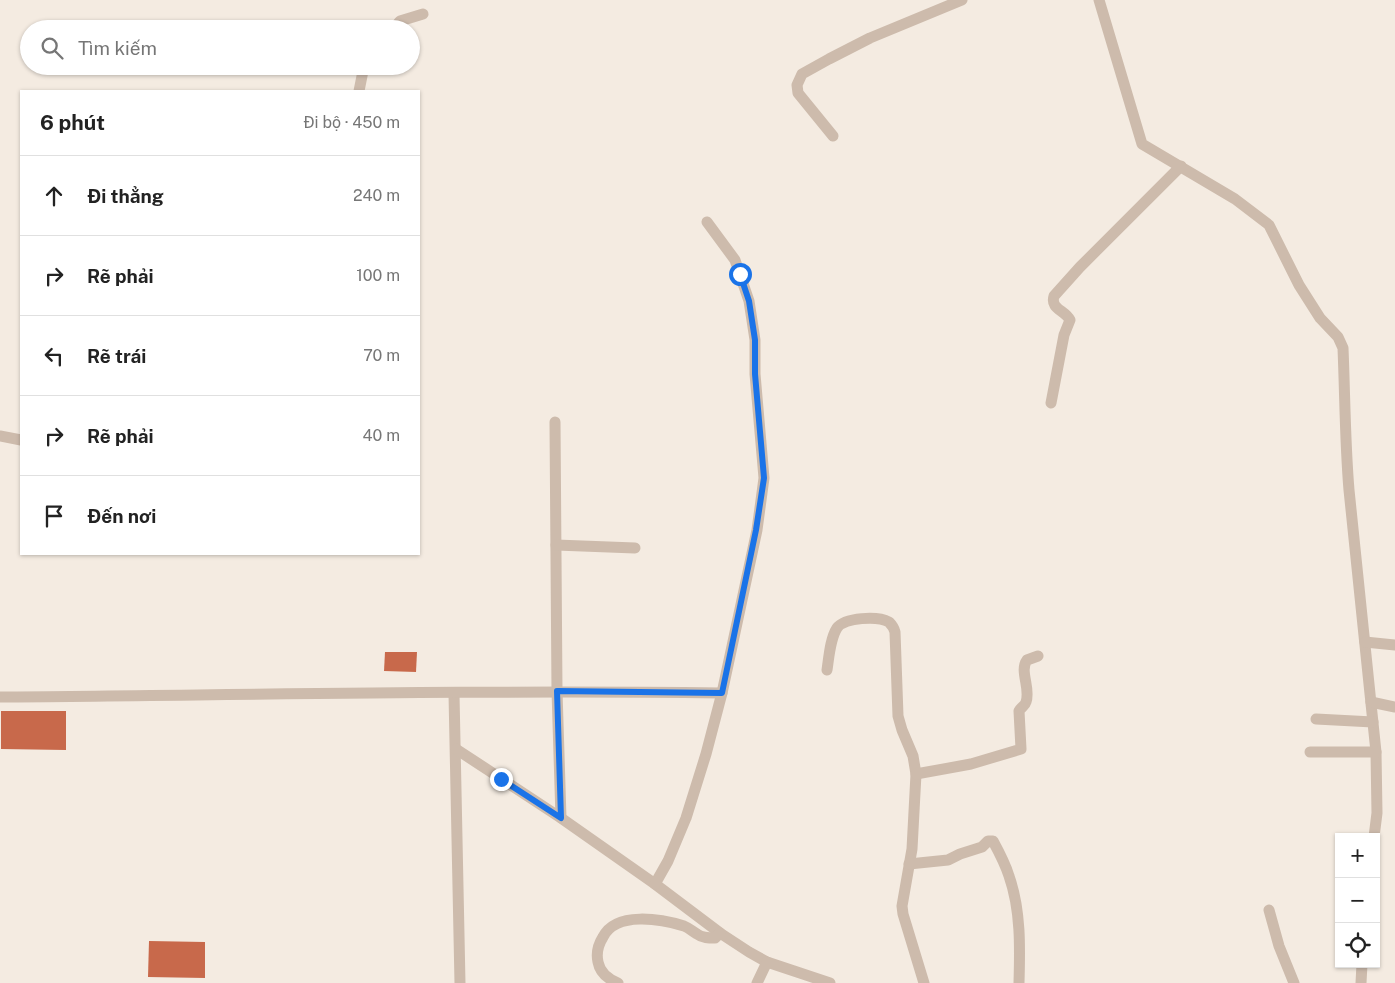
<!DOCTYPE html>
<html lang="vi">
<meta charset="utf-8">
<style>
:root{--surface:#fff;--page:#f2f2f2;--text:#222;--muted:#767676;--line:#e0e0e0}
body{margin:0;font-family:"Public Sans",sans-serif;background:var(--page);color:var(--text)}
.controls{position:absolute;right:15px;bottom:15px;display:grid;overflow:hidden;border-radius:0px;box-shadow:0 1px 4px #0004}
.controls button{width:45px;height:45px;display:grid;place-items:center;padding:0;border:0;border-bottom:1px solid var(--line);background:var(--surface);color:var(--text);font:25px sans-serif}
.stop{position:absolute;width:15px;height:15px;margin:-11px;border:4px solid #1a73e8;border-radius:50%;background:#fff}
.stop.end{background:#1a73e8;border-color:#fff;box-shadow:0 1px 5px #0008}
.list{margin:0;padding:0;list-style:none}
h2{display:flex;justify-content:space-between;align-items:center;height:65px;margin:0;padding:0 20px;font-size:21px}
h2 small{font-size:16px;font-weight:400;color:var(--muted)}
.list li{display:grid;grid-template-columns:32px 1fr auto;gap:15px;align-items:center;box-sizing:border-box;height:80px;padding:0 20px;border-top:1px solid var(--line)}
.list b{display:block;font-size:19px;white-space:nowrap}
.list em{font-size:16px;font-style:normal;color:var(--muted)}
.icon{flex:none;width:28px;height:28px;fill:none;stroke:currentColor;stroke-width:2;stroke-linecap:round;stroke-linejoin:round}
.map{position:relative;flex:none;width:1395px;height:983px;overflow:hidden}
.search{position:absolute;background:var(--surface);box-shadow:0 1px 4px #0004;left:20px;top:20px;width:400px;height:55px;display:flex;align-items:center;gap:12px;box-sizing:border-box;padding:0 18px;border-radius:28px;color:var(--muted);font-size:19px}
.panel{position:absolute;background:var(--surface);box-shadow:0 1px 4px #0004;left:20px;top:90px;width:400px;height:465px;border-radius:0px}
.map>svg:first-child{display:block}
.building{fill:#c8694b}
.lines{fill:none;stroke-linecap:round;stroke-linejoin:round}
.minor{stroke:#cdbbac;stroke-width:11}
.route{stroke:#1a73e8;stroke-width:6}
</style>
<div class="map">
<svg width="1395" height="983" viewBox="0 0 1395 983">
<rect width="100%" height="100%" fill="#f4ebe1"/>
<g class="building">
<polygon points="385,652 417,652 416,672 384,671"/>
<polygon points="1,711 66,711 66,750 1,749"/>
<polygon points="149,941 205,942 205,978 148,977"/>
</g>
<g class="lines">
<g class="minor">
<path d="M1099,0L1142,144L1235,199L1269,225L1299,285L1320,318L1338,337L1343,348C1345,396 1345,443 1349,490L1376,752L1377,813L1374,837"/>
<polyline points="393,29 400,21 423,14"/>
<polyline points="359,91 364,66"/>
<polyline points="833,136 798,93 797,85 802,74 829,59 870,38 962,0"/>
<path d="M1051,403L1064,335L1070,320C1065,310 1050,309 1054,296L1080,267L1181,166"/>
<polyline points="555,422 557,691 561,818"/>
<polyline points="0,436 21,440"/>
<polyline points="556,545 635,548"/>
<polyline points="1365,642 1395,645"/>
<path d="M827,670C829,657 830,639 837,628C845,617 878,616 889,622C892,625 894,628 895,632L898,716L902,730L913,756L916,774L912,849L902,906L903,914L924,983"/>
<polyline points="454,694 460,983"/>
<path d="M0,697C241,695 482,690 722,693"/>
<polyline points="1371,702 1395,707"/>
<polyline points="1316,719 1373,722"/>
<polyline points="456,749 561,818 655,884 720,933 749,952 767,962 830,983"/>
<polyline points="1310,752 1376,752"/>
<path d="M916,774L971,764L1021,749L1019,711C1021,707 1025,706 1026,702C1031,688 1019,671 1027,660L1038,656"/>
<path d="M909,864L948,860L960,854L982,847L988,841H993C999,852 1005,863 1009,876C1021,910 1020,948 1019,983"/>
<polyline points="655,884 668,861 686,818 706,754 722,693 757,530 764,478 755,374 755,340 749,301 735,260 707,222"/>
<polyline points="1269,910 1279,946 1294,983"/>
<path d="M618,983C608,979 600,973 598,962C596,953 598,945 603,937C616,911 661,919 684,926C689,928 692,931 697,934C702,938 709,938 715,938L720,933"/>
<polyline points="757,983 767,962"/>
<polyline points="1361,983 1362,964"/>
</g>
</g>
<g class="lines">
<polyline class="route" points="501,779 561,818 557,691 722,693 756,530 764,478 755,374 755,340 749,301 740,274"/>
</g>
</svg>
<div class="controls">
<button>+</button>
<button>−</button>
<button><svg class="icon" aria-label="locate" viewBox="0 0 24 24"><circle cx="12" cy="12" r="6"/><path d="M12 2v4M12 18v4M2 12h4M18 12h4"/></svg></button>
</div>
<div class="stop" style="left:740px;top:274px"></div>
<div class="stop end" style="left:501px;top:779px"></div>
<div class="search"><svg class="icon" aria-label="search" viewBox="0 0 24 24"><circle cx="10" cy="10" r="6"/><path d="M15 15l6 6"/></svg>Tìm kiếm</div>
<section class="panel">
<h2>6 phút<small>Đi bộ · 450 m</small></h2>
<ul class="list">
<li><svg class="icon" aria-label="ahead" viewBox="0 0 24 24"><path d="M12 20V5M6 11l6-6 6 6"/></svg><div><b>Đi thẳng</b></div><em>240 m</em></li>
<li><svg class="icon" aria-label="right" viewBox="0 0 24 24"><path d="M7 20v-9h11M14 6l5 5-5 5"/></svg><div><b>Rẽ phải</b></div><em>100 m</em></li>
<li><svg class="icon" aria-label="left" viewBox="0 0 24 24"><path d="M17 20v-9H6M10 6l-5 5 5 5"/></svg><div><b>Rẽ trái</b></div><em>70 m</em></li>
<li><svg class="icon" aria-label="right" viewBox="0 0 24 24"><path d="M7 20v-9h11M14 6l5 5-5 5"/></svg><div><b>Rẽ phải</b></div><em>40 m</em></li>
<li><svg class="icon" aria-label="arrive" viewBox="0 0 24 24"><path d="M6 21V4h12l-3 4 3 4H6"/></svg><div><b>Đến nơi</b></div></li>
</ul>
</section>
</div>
